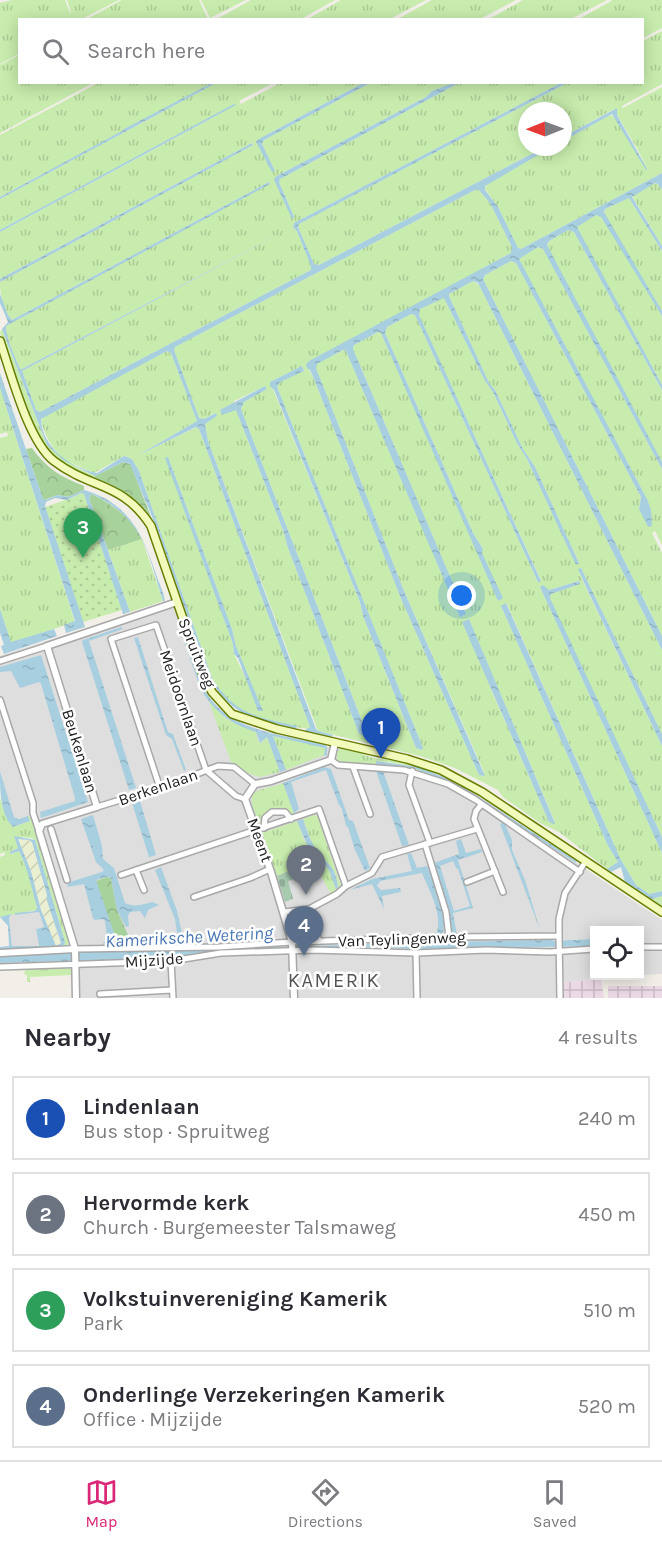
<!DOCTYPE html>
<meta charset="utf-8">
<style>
:root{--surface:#fff;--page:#f2f2f3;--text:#2b2b33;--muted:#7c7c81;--line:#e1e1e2;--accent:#db2777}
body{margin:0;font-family:Karla,sans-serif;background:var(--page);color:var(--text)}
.controls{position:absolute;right:18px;bottom:18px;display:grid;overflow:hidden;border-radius:0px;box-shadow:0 3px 15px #0003}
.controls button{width:54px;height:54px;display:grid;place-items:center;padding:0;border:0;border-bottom:2px solid var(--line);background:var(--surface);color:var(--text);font:30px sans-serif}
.compass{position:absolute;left:518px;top:102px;width:54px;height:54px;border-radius:50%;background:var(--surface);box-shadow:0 3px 15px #0003;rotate:269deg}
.you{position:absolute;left:462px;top:596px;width:21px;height:21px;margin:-15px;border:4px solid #fff;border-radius:50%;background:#1a73e8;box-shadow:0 0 0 9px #1a73e833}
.badge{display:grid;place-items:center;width:39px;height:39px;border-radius:50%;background:var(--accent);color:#fff;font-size:20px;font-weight:700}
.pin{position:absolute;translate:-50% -50px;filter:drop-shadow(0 2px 3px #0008)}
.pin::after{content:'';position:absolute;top:32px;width:21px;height:18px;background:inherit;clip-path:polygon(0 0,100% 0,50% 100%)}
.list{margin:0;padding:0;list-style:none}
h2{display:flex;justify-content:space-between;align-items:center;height:78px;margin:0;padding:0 24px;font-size:26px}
h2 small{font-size:20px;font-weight:400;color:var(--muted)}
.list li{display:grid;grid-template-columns:39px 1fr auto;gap:18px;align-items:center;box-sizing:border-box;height:84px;margin:0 12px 12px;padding:0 12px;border:2px solid var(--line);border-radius:0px}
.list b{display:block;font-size:22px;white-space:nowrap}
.list p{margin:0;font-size:20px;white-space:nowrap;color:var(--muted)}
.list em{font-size:20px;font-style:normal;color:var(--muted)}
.icon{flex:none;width:33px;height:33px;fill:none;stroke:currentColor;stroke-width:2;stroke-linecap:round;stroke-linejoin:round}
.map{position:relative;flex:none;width:662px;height:998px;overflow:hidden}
.search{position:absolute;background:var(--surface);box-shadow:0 3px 15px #0003;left:18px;right:18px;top:18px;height:66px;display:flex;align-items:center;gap:15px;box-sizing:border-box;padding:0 21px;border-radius:0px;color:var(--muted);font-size:22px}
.sheet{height:462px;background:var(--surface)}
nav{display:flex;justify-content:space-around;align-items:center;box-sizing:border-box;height:84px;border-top:2px solid var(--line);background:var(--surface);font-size:16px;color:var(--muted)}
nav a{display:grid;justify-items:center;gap:3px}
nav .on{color:var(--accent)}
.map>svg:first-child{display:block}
.residential{fill:#dfdede}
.industrial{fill:url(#industrial-grid)}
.farmland{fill:url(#farmland-furrows)}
.grass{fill:url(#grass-tufts);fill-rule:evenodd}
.forest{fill:url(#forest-crowns)}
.cemetery{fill:url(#cemetery-stones)}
.garden{fill:url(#garden-dots)}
.water{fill:url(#water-ripples);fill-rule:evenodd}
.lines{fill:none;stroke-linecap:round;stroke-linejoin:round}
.minor-casing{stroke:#a8a8a8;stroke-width:8}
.tertiary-casing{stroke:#a8a8a8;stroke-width:9}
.secondary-casing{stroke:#677e02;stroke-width:10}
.minor{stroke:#fff;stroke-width:5}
.tertiary{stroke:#fff;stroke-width:6}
.secondary{stroke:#f3fbbc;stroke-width:7}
.labels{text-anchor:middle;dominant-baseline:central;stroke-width:5;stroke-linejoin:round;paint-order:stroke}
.street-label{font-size:16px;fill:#212121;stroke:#fff}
.water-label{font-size:18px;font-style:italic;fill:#4a77b5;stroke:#fff}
.quarter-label{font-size:20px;letter-spacing:1.5px;fill:#545454;stroke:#fff}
</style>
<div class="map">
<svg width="662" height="998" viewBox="0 0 662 998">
<defs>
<pattern id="industrial-grid" width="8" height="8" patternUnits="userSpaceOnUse" patternTransform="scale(1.5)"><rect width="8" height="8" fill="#ebd9e6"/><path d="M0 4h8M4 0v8" fill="none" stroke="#c9bac5"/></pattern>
<pattern id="farmland-furrows" width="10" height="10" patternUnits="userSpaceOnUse" patternTransform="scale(1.5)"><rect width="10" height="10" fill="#ecf0d3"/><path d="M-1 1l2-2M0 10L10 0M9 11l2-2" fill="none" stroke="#caceb5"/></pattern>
<pattern id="grass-tufts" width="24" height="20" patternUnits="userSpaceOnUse" patternTransform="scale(1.5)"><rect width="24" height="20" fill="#c7ecad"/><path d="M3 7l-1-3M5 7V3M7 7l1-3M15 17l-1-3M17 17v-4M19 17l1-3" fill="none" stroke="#abca95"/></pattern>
<pattern id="forest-crowns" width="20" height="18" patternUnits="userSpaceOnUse" patternTransform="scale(1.5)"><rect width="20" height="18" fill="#a7d29c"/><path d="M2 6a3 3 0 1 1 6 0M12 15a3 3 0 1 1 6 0" fill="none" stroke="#8fb486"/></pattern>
<pattern id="cemetery-stones" width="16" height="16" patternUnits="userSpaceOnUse" patternTransform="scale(1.5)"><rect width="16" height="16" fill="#a8cbb0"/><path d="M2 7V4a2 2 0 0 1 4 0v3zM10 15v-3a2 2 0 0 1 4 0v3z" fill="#90ae97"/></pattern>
<pattern id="garden-dots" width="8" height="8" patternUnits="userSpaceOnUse" patternTransform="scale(1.5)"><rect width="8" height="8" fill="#c7ecad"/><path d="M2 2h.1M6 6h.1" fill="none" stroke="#abca95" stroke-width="1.8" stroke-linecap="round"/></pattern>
<pattern id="water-ripples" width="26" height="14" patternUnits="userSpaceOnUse" patternTransform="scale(1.5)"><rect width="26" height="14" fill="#a7cfe0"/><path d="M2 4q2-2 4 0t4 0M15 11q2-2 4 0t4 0" fill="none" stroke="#8fb1c0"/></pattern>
</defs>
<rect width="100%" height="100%" fill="#f2efe8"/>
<g class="residential">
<polygon points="174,600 179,624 204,689 213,702 229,717 260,730 324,744 327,747 345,748 364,760 416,769 439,777 465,789 662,920 662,974 640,975 640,930 594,930 594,975 601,976 601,979 560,983 560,998 72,998 69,941 32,816 19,819 14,817 0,771 0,656"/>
<polygon points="39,912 44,927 36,929 39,947 12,946 9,918 11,914"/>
</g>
<g class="industrial">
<polygon points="601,979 604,998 560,998 560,983"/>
<rect x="608" y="986" width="54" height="12"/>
</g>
<polygon class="farmland" points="17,839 29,840 32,842 47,895 47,901 61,943 55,946 41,910 31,871"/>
<g class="grass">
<polygon points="12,0 65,0 70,13 71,12 67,0 119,0 82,19 20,20 19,54 0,64 0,3"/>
<polygon points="122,0 199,0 208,19 85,20"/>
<polygon points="201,0 246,0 210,18"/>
<polygon points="251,0 335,0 301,19 215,20"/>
<polygon points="341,0 426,0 390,19 306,20"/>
<polygon points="432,0 516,0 480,19 396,20"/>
<polygon points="523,0 607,0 571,19 487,20"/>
<polygon points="613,0 662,0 662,28 643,38 642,20 577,20"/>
<polygon points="662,31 662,84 622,106 623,108 662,87 662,173 521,249 518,248 498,207 485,189 486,184 552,147 563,147 563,141 610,115 615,117 648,168 614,109 563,137 563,111 527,111 527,147 545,147 319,265 314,264 298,227 299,224 567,83 642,82 643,41"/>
<polygon points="19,55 20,82 93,83 0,133 0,65"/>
<polygon points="98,83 212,83 0,197 0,135"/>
<path d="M216,83H273L239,101L241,104L280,83H363L257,140V142L275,171L262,144L264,140L370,83H453L432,91L426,97L275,177V180L294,217L279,182L280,179L459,83H561L294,223L293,227L297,230L311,266V270L40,412L36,410L22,371L287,230L22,369H20C15,356 6,339 6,326L270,183L269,182L12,320C3,311 0,295 0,282L253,145L252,143L0,279V232L235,106L0,230V199Z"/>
<polygon points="655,183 658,184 662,190 662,246 632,196"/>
<path d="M475,190H479L490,203L512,247L513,251L511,253L306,364L314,379L402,601L479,775L484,772L404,591L316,368V364L343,350L346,351L461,617L449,575L353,349L354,345L378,332L381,333L471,535L482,553L483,549L473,533L385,333L387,327L411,314L415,315L538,582H540L541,580L418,314L419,309L444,298L485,381L493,392L517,443L527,459L576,564L579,563L535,467L523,449L495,390L489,383L449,296V294L473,281L479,285L662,650V734L581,568L579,572L586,588L662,746V837L549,598L551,594L579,584L578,581L549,590L540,587L662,853V891L649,894L636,885L621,860L507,604L501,606L608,846L618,862L607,869L652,899L662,896V908L607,872V869L559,832L540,823L503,797L498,790L455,768L420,756L318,731L208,441L205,424L217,416L215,413L204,419L199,418L174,351L175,347ZM302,366L304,371L279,382L277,387C326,508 374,628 423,748L422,750L416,748L363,616L360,602L270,382ZM265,386L267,389L244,402L241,409L367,734H359L288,548L283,530L236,410L233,409L234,401ZM468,619L469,620L555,822H549L490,687Z"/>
<polygon points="629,198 662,251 662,311 604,214 605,209"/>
<polygon points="596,215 601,217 614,236 662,316 662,385 578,231 577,227 579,225"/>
<polygon points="568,230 574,232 662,390 662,463 547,248 549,241"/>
<polygon points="538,247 543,249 552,265 662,469 662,545 655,531 652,533 662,553 662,636 483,279 485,275 511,261 516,263 641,497 639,509 652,520 647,499 519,261 519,258"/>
<path d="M2,329L47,445L80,469L95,476L94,479C80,473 65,467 53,456C28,433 12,366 0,333Z"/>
<path d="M167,351L171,353L197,421L137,456L197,427L199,429L310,727L309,729C288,727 250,717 232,704C223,698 218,688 212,678L139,471L132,459L124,456L94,473C63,460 51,454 41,421L44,416ZM168,457L232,629L236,646L262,711L234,654L233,644Z"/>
<polygon points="0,388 75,622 11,643 0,609 0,438 8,436 7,432 0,434"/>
<polygon points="142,539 163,601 130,612 108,550"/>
<polygon points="209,702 226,719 256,732 258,741 261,743 267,737 280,772 260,777 250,774 231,762"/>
<polygon points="273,736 323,747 326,751 324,755 286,770"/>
<path d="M341,748C356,747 366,759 381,759C400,760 420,766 440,772L439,774C418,767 399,763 377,761V764L416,769L439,777L438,778L404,768L338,762L336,753Z"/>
<path d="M283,783L294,813L292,815C285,804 277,808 266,812L259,824L252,805V795C259,787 273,788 283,783Z"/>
<path d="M0,798L8,821L13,827L30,821L28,816L32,815L69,941L67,947L53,949L65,942L35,840L32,838L15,837L18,848L10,852L11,854L19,851C28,869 35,891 37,910L0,917V857L5,855V852L0,854Z"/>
<polygon points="314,815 318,817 341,886 338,887 336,875 313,845 303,819"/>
<polygon points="297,821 304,840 329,870 336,889 331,894 321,876 311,862 277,876 262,833"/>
<polygon points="69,966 70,968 72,970 71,975 30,977 30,982 27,982 27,975 24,974 26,968"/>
</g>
<g class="forest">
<path d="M32,448C45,467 62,478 84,486V490L68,497L57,495L45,500L43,499L26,449Z"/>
<path d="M123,462L130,464L132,468L153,522C141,498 118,488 94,479L95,476Z"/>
<path d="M92,494C113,505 131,517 142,539L108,550L89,498Z"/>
<polygon points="106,877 111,878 117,910 128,935 123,940 119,940 115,936 96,884 96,881"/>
</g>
<polygon class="cemetery" points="306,864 314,873 288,881 293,899 285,902 277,876"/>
<polygon class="garden" points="81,493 84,494 122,610 83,622 45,507 74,497"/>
<g class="water">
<polygon points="212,83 216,83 0,199 0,197 122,131 124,129"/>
<polygon points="363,83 370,83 264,140 262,144 275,171 272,172 256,142 257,140"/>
<polygon points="453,83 459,83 280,179 279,182 294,217 292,219 274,180 275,177 426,97 432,91"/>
<path d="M561,83H567L299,224L298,227L314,264L319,265L545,147H552L485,186V190L498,207L518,248L521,249L662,173V190L658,184L655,183L632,197L662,246V251L629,198L605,209L604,212L662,311V316L601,217L596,215L577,227L662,385V390L574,232L568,230L549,241L547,245L662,462V469L543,249L538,247L519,259L647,499L651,510L652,526L648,527L639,509L641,497L516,263L511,261L485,275L483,279L662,636V650L478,283L473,281L449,294V296L489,383L495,390L523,449L535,467L579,563L576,565L527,459L517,443L493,392L485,381L444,298L420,309L419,315L541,581L540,582H538L415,315L411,314L387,327L385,333L473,533L483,549L482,553L503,598L498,601L381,333L378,332L354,345L353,349L466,614L460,617L346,351L343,350L317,364L316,368L404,591L485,776L479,775L402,601L314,379L310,370L307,368L306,364L309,361L511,253L512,247L490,203L479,190H475L175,347L174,350L199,418L204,419L216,413L217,416L205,424L208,441L316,729L318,731L333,735L332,737L304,731L310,727L199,429L196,427L137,456L197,421L171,353L167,351L41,419C42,447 70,468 97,473L124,456L132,459L139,471L212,678C235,715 257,717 297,726L296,729C252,719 232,716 208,676L158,531L130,464L123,462L95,476L63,460L47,445L2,329L8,322L0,303V294L8,315L12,320L269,182L270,184L6,326C6,339 15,356 20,369H22L287,230L22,371L36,410L40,412L311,270V266L297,231L293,227L294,223Z"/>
<polygon points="234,104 236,105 0,232 0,230"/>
<polygon points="617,108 617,115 647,169 646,170 612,114 563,141 563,137"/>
<polygon points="252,143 253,145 0,282 0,279"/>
<polygon points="302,366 304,371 280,382 277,387 423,748 422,750 416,748 363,616 360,602 274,390 270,386 270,382"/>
<path d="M0,373L43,499L46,500L57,495L68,497L84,490C128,503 141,531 155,571C158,581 164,592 165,602L163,601C147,550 144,519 92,494L89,498L130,612L123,614L84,494L81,493L67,500L55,498L46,502L45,506L85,627L66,633L64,625L75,621L0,388Z"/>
<polygon points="265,386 267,389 244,402 241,409 358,711 367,734 365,736 359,734 288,548 283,530 236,410 222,415 220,410"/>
<polygon points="168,457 232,629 236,646 263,711 258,711 238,658 234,654 233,644 165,458"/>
<polygon points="581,568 662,734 662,746 586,587 578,569"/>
<polygon points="579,581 580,584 551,594 550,598 662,837 662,853 540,587 543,585 549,590"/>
<polygon points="506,603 621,860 636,885 649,894 662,891 662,896 652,899 625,882 621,867 611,872 607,869 618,862 608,846 501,606"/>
<polygon points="0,609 11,642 54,629 57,636 4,654 1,646 4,645 0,633"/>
<polygon points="469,619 555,823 554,824 549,822 462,622"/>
<path d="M178,624H181C188,646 194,670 205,690C227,732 283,735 324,744L327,747V755L293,768L324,756L325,748L273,736L286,770L280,772L267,737L260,743L256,732C231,724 215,712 201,690Z"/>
<polygon points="121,627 123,629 89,641 136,788 129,790 82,642 83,640"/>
<polygon points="138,637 164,720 168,732 173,734 186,770 184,771 172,739 166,735 134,638"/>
<polygon points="41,655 88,802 41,818 40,812 75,801 75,798 41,684 39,682 20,688 11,671 0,672 0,667"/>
<polygon points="376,761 418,767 456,782 577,861 576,863 455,784 416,769 376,764"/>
<polygon points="324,767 331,769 349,820 353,821 370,868 365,871 355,850 348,827 346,826 342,809 339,805 326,770 291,782 299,809 294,813 283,783"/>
<path d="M0,771L14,817L19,819L28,816L30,821L13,827C0,814 0,790 0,771Z"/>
<polygon points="376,771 383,771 409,845 402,846"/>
<polygon points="140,801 156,855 149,857 132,803"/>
<path d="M93,815L102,846L103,859L114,868L125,903C134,908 144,904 153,902L159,905L148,910L145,918L140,911L130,912L128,916L129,926L126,927L117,910L111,878L106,877L96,880L115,936L119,940L125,939L128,935L131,936L132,943H148V947L100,948L107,938L105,921L103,919L95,920L93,918L84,884L68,887L67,883L102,872L104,870L96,862L81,819Z"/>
<path d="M303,819C306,828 309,838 314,846C324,866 334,859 338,887L336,889L329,870L323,862L313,857L309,849L297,821Z"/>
<polygon points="504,822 512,840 512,850 525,880 540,930 500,824"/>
<path d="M14,836L35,840L65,942L64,945L56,948L0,950V947L9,946L8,926L0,917L11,914L9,918L12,946H39L36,929L44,927L39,912L15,915V913L35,911L37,908C32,889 28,869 19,851L10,854V852L18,848ZM18,839L29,840L32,842L47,895V901L61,943L56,946L41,910L31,871Z"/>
<path d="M461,839L466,853L481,849L482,852L458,860L473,908L453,913L457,935L452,934L445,897L434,863L459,854L456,841ZM453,861L456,868L458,869L470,906L454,911L440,866Z"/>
<path d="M411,853L417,868L427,866C436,887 447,913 443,935H436C444,916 429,890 422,873L380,881L377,886L381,890L400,888L401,892L382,896L384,909L372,884L350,890L372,879L412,871L407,854Z"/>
<polygon points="161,867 177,911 185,946 179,946 175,919 155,870"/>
<path d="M594,939V946L409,949L380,947H307L219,951L167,958L0,963V956C27,956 55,953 82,952C238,949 395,942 551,940L555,941Z"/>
</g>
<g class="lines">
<defs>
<g id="minor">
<polyline points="0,661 47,646"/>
<polyline points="0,700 33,803 33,813 39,831"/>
<polyline points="331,760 338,765 404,770 448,784 476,800 580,872"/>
<polyline points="353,767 370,814"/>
<polyline points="412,771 409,785 430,843"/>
<polyline points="160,788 111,639 156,625 206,770 236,796 245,799"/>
<polyline points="481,805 476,811 474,819 503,892"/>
<polyline points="97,807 160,788 218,766 234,767 255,784"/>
<polyline points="264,828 265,818 272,812 285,812 291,819"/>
<polyline points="51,829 67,880"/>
<polyline points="425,844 446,912 449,937"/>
<polyline points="136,870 144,890"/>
<polyline points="121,875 319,809 346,886"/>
<polyline points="467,882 495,871"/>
<polyline points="194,897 250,878 270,869"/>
<polyline points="309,909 319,941"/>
<polyline points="284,912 309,909 337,894 346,886 372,873 382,857 477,829"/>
<polyline points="559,936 560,998"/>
<polyline points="640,947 662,947"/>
<polyline points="75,949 219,947 292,942 449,937 559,936 559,919 565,893 586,861"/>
<polyline points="416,953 417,998"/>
<polyline points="171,961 173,998"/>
<polyline points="0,967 171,961 221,953 313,950 416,953 486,950 550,952 594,949"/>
<polyline points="100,994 172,990"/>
</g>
<g id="tertiary">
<polyline points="0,953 75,949"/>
<polyline points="76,998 75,949 39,831 42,824 97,807 47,646 177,602"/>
<polyline points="294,998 292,942 271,872 245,799 255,784 271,781 331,760 335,743"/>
</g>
<path id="secondary" d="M0,341C11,373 28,441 54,461C92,490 122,481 151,526L200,668L212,692L232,714L277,729L407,759L441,770L482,792L662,912"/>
</defs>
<use href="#minor" class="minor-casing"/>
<use href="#tertiary" class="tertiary-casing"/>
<use href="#secondary" class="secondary-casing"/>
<use href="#minor" class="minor"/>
<use href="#tertiary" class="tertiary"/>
<use href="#secondary" class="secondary"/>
</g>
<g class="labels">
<g class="street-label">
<text transform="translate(197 653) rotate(68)">Spruitweg</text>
<text transform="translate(181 698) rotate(71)">Meidoornlaan</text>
<text transform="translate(80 751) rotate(73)">Beukenlaan</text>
<text transform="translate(158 787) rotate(-19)">Berkenlaan</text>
<text transform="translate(260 840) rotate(70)">Meent</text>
<text transform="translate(402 939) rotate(-2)">Van Teylingenweg</text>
<text transform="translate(154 960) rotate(-4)">Mijzijde</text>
</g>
<g class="water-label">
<text transform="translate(189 937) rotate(-3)">Kameriksche Wetering</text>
</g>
<g class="quarter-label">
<text x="334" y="980">KAMERIK</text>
</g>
</g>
</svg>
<div class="controls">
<button><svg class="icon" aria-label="locate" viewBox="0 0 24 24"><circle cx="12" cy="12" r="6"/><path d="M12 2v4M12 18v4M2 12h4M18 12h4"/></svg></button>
</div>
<svg class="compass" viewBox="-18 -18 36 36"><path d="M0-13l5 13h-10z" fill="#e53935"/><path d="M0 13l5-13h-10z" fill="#7c7c81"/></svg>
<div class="you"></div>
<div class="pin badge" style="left:381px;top:758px;background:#1a4fb4">1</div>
<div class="pin badge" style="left:306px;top:895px;background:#6b7280">2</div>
<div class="pin badge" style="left:83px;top:558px;background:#2e9e5b">3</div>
<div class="pin badge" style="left:304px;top:956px;background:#5c6f8a">4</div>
<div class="search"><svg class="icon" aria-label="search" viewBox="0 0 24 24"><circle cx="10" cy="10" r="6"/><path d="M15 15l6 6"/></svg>Search here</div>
</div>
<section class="sheet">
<h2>Nearby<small>4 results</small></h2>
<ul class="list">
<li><span class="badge" style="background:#1a4fb4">1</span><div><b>Lindenlaan</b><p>Bus stop · Spruitweg</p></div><em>240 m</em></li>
<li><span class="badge" style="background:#6b7280">2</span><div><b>Hervormde kerk</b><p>Church · Burgemeester Talsmaweg</p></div><em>450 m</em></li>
<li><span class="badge" style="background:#2e9e5b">3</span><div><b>Volkstuinvereniging Kamerik</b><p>Park</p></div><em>510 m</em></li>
<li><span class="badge" style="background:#5c6f8a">4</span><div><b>Onderlinge Verzekeringen Kamerik</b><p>Office · Mijzijde</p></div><em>520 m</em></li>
</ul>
</section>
<nav>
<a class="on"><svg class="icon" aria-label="map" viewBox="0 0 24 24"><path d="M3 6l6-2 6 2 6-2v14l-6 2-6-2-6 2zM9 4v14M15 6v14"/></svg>Map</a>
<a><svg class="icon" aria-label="directions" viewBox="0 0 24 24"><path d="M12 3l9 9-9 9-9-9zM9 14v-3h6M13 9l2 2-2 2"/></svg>Directions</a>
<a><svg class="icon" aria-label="saved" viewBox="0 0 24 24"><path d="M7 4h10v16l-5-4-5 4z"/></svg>Saved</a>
</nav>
